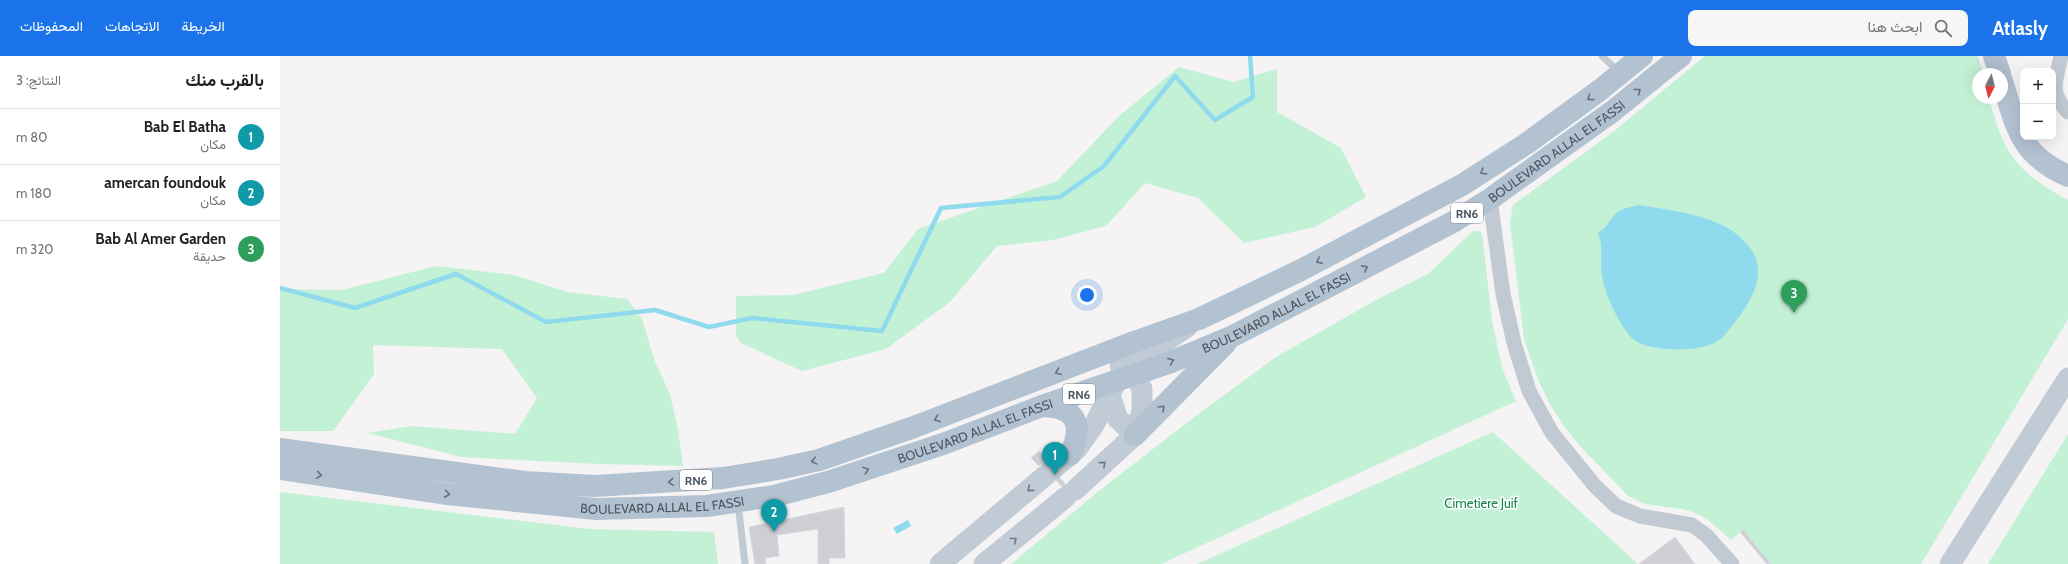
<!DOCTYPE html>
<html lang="ar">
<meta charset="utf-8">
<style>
:root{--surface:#fff;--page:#f6f6f6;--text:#202124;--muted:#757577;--line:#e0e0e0;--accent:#1a73e8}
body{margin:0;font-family:Cabin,Vazirmatn,sans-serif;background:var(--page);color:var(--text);direction:rtl}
.controls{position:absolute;right:12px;top:12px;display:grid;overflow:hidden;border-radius:8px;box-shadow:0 4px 16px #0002}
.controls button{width:36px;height:36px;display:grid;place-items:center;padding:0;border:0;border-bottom:1px solid var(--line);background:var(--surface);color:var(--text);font:20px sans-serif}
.compass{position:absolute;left:1692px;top:12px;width:36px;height:36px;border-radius:50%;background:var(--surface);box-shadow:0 4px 16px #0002;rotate:187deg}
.you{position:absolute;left:807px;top:239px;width:14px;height:14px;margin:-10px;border:3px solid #fff;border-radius:50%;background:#1a73e8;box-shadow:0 0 0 6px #1a73e833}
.badge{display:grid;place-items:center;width:26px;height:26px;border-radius:50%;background:var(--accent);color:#fff;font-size:13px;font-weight:700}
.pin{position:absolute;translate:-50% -33px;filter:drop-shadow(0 1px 2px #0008)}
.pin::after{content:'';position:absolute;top:21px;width:14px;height:12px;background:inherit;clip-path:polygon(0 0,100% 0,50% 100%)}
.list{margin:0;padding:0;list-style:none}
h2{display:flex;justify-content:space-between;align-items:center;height:52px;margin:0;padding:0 16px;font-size:17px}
h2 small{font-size:13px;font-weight:400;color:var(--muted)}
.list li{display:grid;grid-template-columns:26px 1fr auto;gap:12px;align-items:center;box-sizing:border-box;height:56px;padding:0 16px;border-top:1px solid var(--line)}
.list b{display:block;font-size:15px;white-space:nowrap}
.list p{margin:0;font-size:13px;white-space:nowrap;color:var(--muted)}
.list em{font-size:13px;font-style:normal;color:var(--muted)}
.icon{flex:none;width:22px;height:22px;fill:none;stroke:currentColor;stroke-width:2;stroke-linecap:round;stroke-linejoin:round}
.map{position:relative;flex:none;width:1788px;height:508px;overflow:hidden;direction:ltr}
header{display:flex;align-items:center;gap:24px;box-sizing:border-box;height:56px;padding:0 20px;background:var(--accent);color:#fff}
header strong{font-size:19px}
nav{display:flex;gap:22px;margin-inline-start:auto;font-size:14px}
.search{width:280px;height:36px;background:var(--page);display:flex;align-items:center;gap:10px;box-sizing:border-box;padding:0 14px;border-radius:8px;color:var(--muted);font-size:15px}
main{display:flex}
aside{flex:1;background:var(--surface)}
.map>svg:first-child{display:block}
.green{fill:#c3f1d5}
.water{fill:#90daee}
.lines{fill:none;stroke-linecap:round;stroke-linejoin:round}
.stream{stroke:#90daee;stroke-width:4.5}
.building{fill:#cdcfd5;stroke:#d7d9de}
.lane{stroke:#c1cad2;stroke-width:7}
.street{stroke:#c1cad2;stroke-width:15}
.secondary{stroke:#c1cbd6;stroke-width:21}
.primary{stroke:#b3c2d1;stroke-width:22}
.oneway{stroke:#64717d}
.oneway2{stroke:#6e7984}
.labels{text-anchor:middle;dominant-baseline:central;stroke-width:3;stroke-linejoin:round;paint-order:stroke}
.shield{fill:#fff;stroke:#808990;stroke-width:1}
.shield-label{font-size:12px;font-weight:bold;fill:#4a5661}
.street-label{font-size:13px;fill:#4a5661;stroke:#fff}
.park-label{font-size:13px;fill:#17864f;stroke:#fff}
</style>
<header>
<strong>Atlasly</strong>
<div class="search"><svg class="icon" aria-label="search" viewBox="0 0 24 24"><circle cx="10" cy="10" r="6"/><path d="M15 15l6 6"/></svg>ابحث هنا</div>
<nav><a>الخريطة</a><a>الاتجاهات</a><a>المحفوظات</a></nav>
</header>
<main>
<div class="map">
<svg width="1788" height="508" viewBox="0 0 1788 508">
<rect width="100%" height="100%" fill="#f5f3f3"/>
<g class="green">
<path d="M1425,0H1698L1703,18H1698V42H1709C1724,99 1736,115 1788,144V263L1641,508H1491L1463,474L1451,484L1427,463L1413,456L1401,453L1365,448L1348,440L1300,390L1287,374L1271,350L1259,326L1244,283L1230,167L1233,149L1333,76Z"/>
<polygon points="899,11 953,26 997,13 997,56 1061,92 1086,141 1035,171 964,187 918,142 865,127 826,170 773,184 717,190 670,246 606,293 522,315 461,287 456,280 456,240 513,239 604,217 638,173 777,125 839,60"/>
<polygon points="1193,175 1200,175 1202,178 1212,264 1222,312 1236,345 881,508 731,508 815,438 913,362 996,301 1096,244 1148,218"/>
<polygon points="156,210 234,219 287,236 347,243 362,263 375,306 390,338 398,374 403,410 319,408 181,401 88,377 131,370 235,378 257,342 222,293 93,289 94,318 53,375 0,375 0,233 62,234"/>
<polygon points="1213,376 1358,508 917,508"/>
<polygon points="1788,378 1788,508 1708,508"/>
<polygon points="0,436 310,473 434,476 438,508 0,508"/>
</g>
<g class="water">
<path d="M1359,149C1390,154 1435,159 1459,180C1492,209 1477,236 1456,265C1449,273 1443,284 1432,288C1415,296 1368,296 1353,283C1340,271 1325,238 1322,221C1320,210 1322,199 1321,188C1321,184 1318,180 1318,176C1326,174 1329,164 1335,158C1342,152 1350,151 1359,149Z"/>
<polygon points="628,464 631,470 617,478 613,472"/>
</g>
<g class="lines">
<polyline class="stream" points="0,232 75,252 176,218 266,266 375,254 429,271 472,262 602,275 661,152 780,141 824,110 895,20 935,64 973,41 970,0"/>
</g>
<g class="building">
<polygon points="759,395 766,403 759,410 751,402"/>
<polygon points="765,405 788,431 785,434 761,408"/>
<polygon points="564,451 565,502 549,502 549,508 538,508 538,473 497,479 499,500 485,502 486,508 475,508 469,471"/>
<polygon points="1463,474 1491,508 1487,508 1460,476"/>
<polygon points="1395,481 1415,508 1359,508"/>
</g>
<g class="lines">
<g class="lane">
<polyline points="1322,0 1339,16"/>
<polyline points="458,447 465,508"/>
</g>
<g class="street">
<path d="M1781,0C1776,26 1768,35 1788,56"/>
<polyline points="1210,143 1223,238 1234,287 1249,335 1272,377 1315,430 1336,450 1360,460 1412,469 1426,479 1452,508"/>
</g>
<g class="secondary">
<polyline points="830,340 838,363 855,379"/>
<polyline points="795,434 855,379 862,355 862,333 855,319 840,309"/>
<polyline points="660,508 797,393 814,369 837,325 846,312 907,271"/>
<polyline points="704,508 786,441"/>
<polyline points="1670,508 1788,322"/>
</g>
<g class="primary">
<polyline points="1714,0 1720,18"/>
<path d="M1722,25C1737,72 1739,98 1788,120"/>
<path d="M762,350C797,351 804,369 790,399"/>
<polyline points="855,379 945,288"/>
<polyline points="0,393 245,426 315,430 443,422 498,413 539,404 634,371 854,286 919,263 1021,214 1182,129 1246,88 1320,34 1362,0"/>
<path id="s1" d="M0,413L168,438L316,453L427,450L494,440L548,426L663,388L762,350L891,306L951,281L1173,166L1210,143L1333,55L1401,0"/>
</g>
</g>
<defs><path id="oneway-chevron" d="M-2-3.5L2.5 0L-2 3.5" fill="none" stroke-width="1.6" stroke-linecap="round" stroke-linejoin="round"/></defs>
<g class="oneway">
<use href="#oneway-chevron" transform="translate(1358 35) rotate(-38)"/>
<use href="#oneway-chevron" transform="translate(1310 42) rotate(144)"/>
<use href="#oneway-chevron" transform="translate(1203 116) rotate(148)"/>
<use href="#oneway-chevron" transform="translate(1039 205) rotate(153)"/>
<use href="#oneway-chevron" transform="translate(1085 212) rotate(-28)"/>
<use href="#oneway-chevron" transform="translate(891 305) rotate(-21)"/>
<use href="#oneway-chevron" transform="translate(778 316) rotate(159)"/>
<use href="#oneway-chevron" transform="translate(882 352) rotate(-46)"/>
<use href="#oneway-chevron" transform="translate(657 363) rotate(159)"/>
<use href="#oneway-chevron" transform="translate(534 405) rotate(167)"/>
<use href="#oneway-chevron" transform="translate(586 414) rotate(-18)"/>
<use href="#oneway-chevron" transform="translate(39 419) rotate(8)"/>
<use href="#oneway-chevron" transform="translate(391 426) rotate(177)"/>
<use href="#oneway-chevron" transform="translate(167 438) rotate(7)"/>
</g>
<g class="oneway2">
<use href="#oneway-chevron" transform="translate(823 408) rotate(-42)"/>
<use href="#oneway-chevron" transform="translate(750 433) rotate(140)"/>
<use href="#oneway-chevron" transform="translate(734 484) rotate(-39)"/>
</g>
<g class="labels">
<g class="shield">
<rect x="1171" y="147" width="32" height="20" rx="3"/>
<rect x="783" y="328" width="32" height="20" rx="3"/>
<rect x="400" y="414" width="32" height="20" rx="3"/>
</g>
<g class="shield-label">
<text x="1187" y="157">RN6</text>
<text x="799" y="338">RN6</text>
<text x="416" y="424">RN6</text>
</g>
<g class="street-label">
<text stroke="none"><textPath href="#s1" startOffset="1357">BOULEVARD ALLAL EL FASSI</textPath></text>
<text stroke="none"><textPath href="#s1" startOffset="1033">BOULEVARD ALLAL EL FASSI</textPath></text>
<text stroke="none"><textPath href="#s1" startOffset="709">BOULEVARD ALLAL EL FASSI</textPath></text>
<text stroke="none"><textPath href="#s1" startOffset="385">BOULEVARD ALLAL EL FASSI</textPath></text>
</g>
<g class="park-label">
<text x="1201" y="447">Cimetiere Juif</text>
</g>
</g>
</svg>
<div class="controls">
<button>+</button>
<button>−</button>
</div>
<svg class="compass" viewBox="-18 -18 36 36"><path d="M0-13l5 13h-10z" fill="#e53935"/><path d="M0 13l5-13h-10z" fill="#757577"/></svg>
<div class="you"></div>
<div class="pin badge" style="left:775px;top:419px;background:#0f9aa8">1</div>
<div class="pin badge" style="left:494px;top:476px;background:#0f9aa8">2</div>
<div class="pin badge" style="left:1514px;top:257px;background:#2e9e5b">3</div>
</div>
<aside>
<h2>بالقرب منك<small>النتائج: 3</small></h2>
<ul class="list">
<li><span class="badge" style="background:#0f9aa8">1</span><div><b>Bab El Batha</b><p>مكان</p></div><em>80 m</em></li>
<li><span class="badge" style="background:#0f9aa8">2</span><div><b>amercan foundouk</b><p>مكان</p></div><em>180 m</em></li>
<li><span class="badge" style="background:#2e9e5b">3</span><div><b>Bab Al Amer Garden</b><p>حديقة</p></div><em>320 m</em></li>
</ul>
</aside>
</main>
